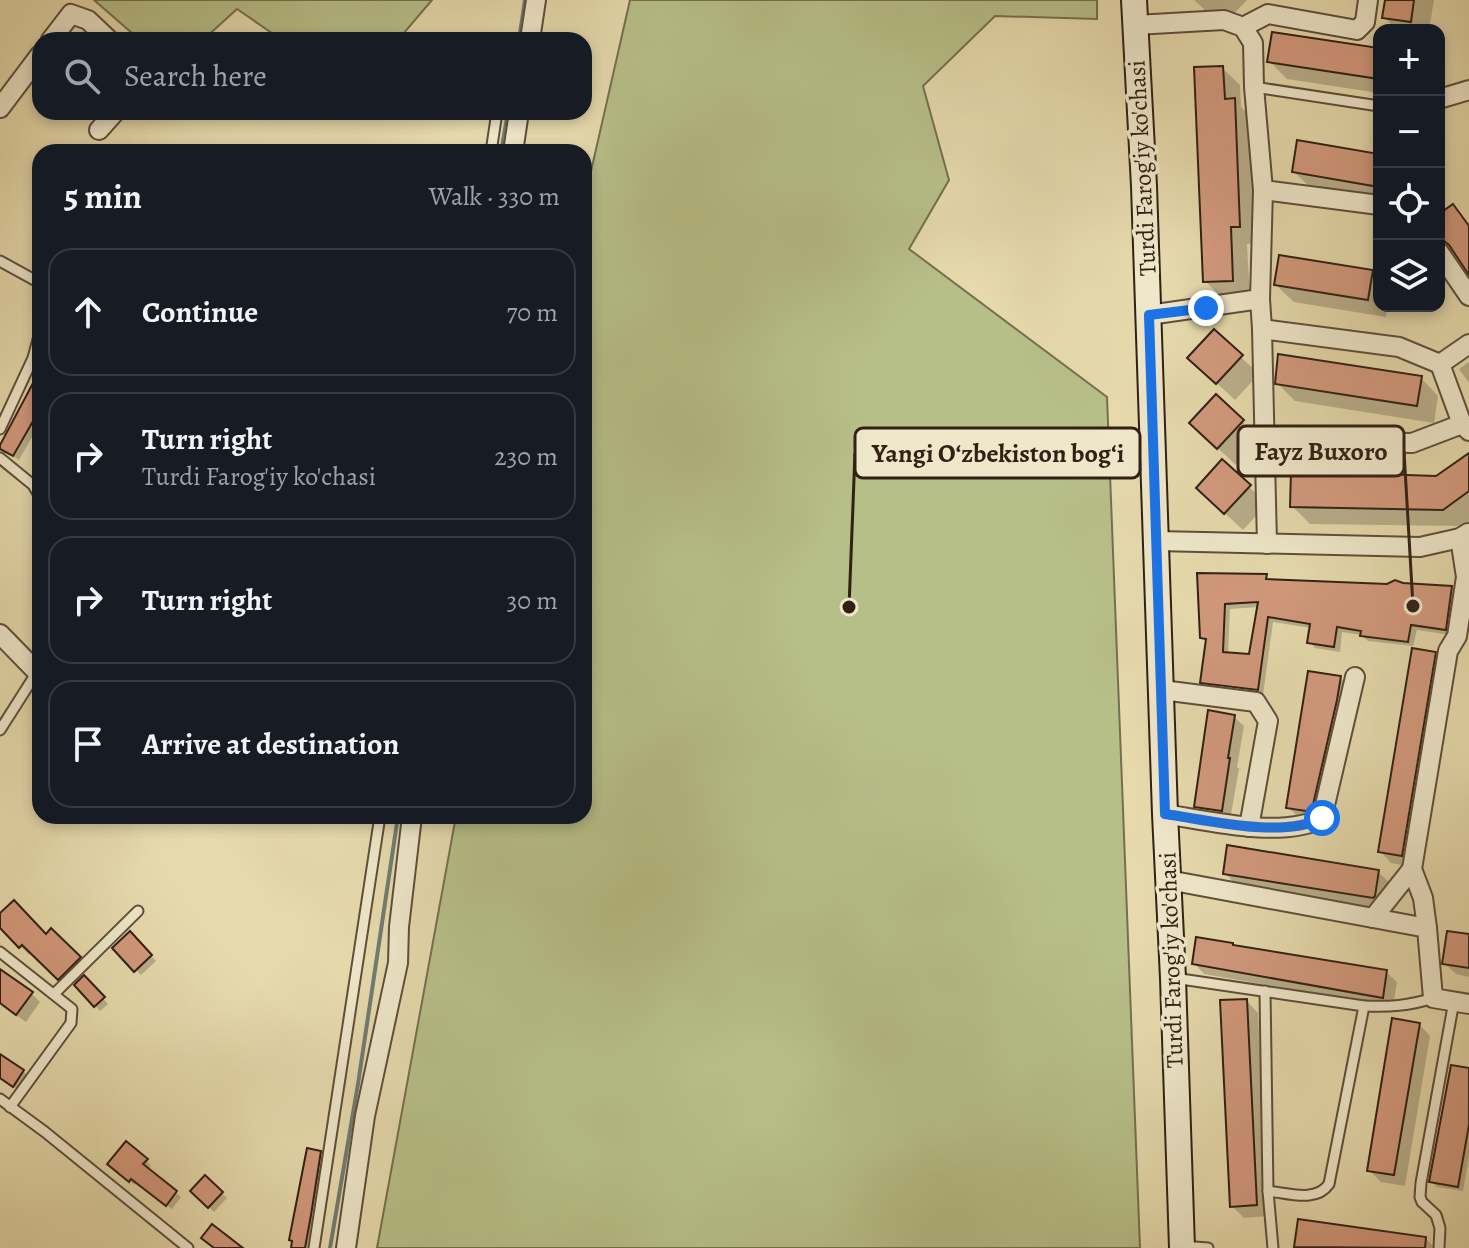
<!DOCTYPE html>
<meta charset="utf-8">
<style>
:root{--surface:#171b24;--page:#20242c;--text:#f1f3f6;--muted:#9ea1a6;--line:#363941}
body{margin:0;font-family:Alegreya,serif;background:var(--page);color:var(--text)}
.controls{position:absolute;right:24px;top:24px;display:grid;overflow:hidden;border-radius:16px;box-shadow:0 4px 12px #0003}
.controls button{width:72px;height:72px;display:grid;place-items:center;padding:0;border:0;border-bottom:2px solid var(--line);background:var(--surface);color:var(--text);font:40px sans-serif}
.stop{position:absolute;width:24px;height:24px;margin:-18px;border:6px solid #1a73e8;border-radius:50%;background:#fff}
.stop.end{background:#1a73e8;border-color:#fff;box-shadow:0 2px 8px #0008}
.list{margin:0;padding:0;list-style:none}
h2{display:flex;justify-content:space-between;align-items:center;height:104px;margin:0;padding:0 32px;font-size:34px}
h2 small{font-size:26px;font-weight:400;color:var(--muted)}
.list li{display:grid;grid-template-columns:52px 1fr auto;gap:24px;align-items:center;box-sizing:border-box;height:128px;margin:0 16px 16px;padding:0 16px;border:2px solid var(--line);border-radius:24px}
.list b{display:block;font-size:30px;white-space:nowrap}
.list p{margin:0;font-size:26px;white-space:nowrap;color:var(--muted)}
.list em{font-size:26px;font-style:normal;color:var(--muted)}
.icon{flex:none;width:44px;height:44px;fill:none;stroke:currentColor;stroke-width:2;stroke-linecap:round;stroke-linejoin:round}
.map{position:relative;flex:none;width:1469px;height:1248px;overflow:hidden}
.search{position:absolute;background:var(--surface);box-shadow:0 4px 12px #0003;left:32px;top:32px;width:560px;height:88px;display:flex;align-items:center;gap:20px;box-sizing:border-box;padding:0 28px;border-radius:24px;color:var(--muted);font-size:30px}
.panel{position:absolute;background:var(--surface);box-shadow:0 4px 12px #0003;left:32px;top:144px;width:560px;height:680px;border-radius:24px}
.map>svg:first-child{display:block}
.green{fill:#b7bf89;stroke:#74704f;stroke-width:2}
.shadow{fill:#0003;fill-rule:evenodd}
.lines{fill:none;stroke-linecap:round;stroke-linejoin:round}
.stream{stroke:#6f7c73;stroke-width:4}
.building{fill:#d2997d;stroke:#322015;stroke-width:2;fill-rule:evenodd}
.service-casing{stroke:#5f4e3b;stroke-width:13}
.minor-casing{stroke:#5f4e3b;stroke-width:22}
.secondary-casing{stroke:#322015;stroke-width:28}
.service{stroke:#efe7ca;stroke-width:9}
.minor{stroke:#efe7ca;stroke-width:18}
.secondary{stroke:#efe7ca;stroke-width:24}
.route{stroke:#1a73e8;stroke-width:10}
.labels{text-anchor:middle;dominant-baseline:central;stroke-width:7;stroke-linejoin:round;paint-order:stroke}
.street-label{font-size:24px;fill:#322015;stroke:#efe7ca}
.leader{fill:none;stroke:#322015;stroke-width:3}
.callout-dot{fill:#322015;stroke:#efe7ca;stroke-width:3}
.callout{fill:#efe7ca;stroke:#322015;stroke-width:3}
.callout-label{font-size:26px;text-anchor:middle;font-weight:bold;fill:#322015}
</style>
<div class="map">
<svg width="1469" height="1248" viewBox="0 0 1469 1248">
<rect width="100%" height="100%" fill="#e6daad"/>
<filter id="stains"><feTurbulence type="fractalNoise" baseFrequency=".0025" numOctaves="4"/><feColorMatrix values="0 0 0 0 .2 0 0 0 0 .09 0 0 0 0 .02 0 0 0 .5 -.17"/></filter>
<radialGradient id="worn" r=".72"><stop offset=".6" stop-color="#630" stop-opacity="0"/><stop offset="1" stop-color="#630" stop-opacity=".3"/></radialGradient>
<g class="green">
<polygon points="94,0 432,0 398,40 282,40 237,9 203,40 140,40"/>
<polygon points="630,0 1097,0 1097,19 995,16 923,86 949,180 909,249 1107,397 1140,1248 377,1248 456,816 584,816 584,202"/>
</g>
<g class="shadow">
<polygon points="1194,0 1247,0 1222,26"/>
<polygon points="1387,0 1434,0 1429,30 1397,30 1385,18"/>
<polygon points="1379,50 1379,93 1287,79 1269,61"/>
<polygon points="1222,68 1240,85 1241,107 1252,118 1257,243 1247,244 1250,298 1223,299 1205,281"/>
<polygon points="1379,156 1379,201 1312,189 1294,172"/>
<polygon points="1372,272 1379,278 1379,306 1387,306 1386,317 1294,302 1276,285"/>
<polygon points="1214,332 1259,374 1235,400 1208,375"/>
<polygon points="1469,362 1469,383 1459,369"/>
<polygon points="40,374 40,423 19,460 1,447"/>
<polygon points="1421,378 1438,396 1434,423 1295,401 1277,383"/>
<polygon points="1216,396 1260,439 1236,465 1209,440"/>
<polygon points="1469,456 1469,521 1461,526 1310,524 1292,506 1436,478"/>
<polygon points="1223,462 1267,504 1243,530 1216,505"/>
<path d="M1199,575L1266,576L1271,581L1452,588L1457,594L1451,635L1417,630L1413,646L1368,641L1361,635L1342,632L1340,652L1315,648L1310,642L1311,628L1273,622L1263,695L1207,688L1202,682L1208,644L1202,637ZM1259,607L1251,656L1228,655L1230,609Z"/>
<polygon points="1435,654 1446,665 1413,867 1391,863 1380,851"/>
<polygon points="1340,678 1352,690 1323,820 1300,819 1289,808"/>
<polygon points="1234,717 1244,726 1237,767 1239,769 1230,820 1206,816 1196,806"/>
<polygon points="1378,872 1390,883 1385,909 1236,885 1225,873"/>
<polygon points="0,915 46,937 52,931 88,966 67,987 31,952 29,955 0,925"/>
<polygon points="130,934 156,961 141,975 115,948"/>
<polygon points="1469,937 1469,977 1456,974 1444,963"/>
<polygon points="1235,947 1386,972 1397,982 1393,1007 1204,974 1194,963"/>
<polygon points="0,971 32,994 40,1002 26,1022 0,1004"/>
<polygon points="84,977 108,1004 100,1011 76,985"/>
<polygon points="1247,1001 1258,1013 1268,1216 1244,1218 1232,1206"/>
<polygon points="1419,1024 1430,1036 1405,1186 1381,1182 1369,1170"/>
<polygon points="0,1057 23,1071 29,1077 20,1091 0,1078"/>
<polygon points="1469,1070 1469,1157 1463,1191 1437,1187 1432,1182"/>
<polygon points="320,1153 328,1160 313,1248 293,1248"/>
<polygon points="146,1160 151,1166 148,1170 181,1197 172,1209 137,1183 135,1185 115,1169"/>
<polygon points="205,1178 227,1198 214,1212 192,1191"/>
<polygon points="1425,1238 1435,1248 1298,1248 1296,1246"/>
</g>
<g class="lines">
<g class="stream">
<polyline points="519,40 525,0"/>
<polyline points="501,152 508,112"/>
<polyline points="330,1248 358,1084 398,816"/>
</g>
</g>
<g class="building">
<polygon points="1385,0 1414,0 1411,22 1382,18"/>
<polygon points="1272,32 1379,48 1379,79 1267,62"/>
<polygon points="1223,66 1225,99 1235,98 1240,227 1231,227 1233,281 1203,282 1194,67"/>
<polygon points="1297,140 1379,154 1379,187 1292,172"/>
<polygon points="1453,204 1469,226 1469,275 1449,245 1439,237 1439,214"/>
<polygon points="1279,255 1373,270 1368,300 1274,285"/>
<polygon points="1214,329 1243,355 1216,384 1187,358"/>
<polygon points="1278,354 1422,376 1417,406 1275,384"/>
<polygon points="40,370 40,409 13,456 0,449 0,445"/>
<polygon points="1216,394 1244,420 1217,449 1189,423"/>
<polygon points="1469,453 1469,491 1443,510 1290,507 1291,471 1436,476"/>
<polygon points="1222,459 1251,485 1224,514 1196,488"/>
<path d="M1197,573L1267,574L1266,579L1387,584L1395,580L1403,583L1452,586L1446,630L1411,625L1408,642L1360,636L1361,631L1337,627L1334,647L1307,643L1310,624L1268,617L1258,690L1200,683L1206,639L1200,638ZM1258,602L1249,654L1223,652L1225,604Z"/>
<polygon points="1412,648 1436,652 1402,856 1378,852"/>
<polygon points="1308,671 1341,676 1337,700 1312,809 1306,811 1286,808"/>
<polygon points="1208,710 1235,715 1228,758 1230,758 1222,811 1194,807"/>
<polygon points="1227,845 1379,870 1375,896 1373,898 1223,874"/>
<polygon points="14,900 46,934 51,928 81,957 58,980 22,945 19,948 0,928 0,913"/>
<polygon points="130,931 152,955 134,972 112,948"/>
<polygon points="1447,931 1469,934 1469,968 1442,964"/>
<polygon points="1196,937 1233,943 1233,945 1387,970 1383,998 1192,964"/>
<polygon points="0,969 33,992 16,1015 0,1003"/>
<polygon points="84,975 105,997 94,1007 74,985"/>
<polygon points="1247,999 1257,1205 1230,1207 1220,1000"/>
<polygon points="1392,1018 1420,1023 1394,1175 1367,1171"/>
<polygon points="0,1054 24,1070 13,1087 0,1078"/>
<polygon points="1451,1065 1469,1068 1469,1125 1458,1187 1429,1182"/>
<polygon points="126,1141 148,1159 143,1164 177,1191 166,1206 131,1179 129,1182 107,1164"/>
<polygon points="307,1148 321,1151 311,1215 305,1248 291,1248 292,1241 289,1240"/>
<polygon points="205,1175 223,1192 208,1208 190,1191"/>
<polygon points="1298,1219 1426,1237 1425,1248 1294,1247"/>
<polygon points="212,1224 243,1248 214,1248 201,1238"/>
</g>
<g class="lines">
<defs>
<g id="service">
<polyline points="1254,87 1379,106"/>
<polyline points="491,152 497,112"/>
<polyline points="0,261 40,283"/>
<polyline points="0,429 33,358 40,332"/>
<polyline points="0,458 33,485 40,497"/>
<polyline points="0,730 37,672"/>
<polyline points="0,952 72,1009 71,1023 10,1107"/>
<path d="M1174,978L1364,1006L1329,1184C1316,1203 1288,1193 1268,1191"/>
<polyline points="1265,991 1268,1191 1273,1248"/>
<polyline points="54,994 138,911"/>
<path d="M1364,1006C1389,1007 1409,1006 1433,998"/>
<polyline points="0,1099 45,1132 188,1248"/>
<polyline points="1182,1246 1208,1248"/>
<polyline points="314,1248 380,816"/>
<polyline points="1439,1248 1440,1228 1436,1215 1422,1202 1420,1197 1421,1183 1454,1001"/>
</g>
<g id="minor">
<polyline points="1135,25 1224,20 1243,27 1253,43 1254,87 1263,190 1260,299"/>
<polyline points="1243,27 1268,14 1357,30 1365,22 1368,0"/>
<polyline points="51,40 71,14 88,20 109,40"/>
<polyline points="530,40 536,0"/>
<polyline points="1439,99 1469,90"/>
<polyline points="0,108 40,55"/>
<polyline points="99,130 115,112"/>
<polyline points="513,152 519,112"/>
<polyline points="1263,190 1379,205"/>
<polyline points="1439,252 1469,296"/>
<polyline points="1149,315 1260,299 1262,329 1267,544"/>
<polyline points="1262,329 1399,347 1440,364 1462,424 1469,431"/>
<polyline points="1440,364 1469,344"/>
<polyline points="1265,440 1412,443 1462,424"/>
<polyline points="1157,541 1420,547 1460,538 1468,533"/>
<polyline points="0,634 40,675"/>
<polyline points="1162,690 1256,702 1268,721 1249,827"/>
<path d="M1165,814C1209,821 1283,839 1322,818L1355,677"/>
<polyline points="1168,880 1427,928 1433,998 1469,1004"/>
<polyline points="1373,918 1412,869"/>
<polyline points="1427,928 1423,898 1412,869 1448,651 1457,636 1466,577 1460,538"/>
<polyline points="346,1248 365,1116 398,963 399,927 412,816"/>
</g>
<polyline id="secondary" points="1134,0 1144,186 1165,814 1173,978 1182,1248"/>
</defs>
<use href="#service" class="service-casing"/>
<use href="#minor" class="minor-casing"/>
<use href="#secondary" class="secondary-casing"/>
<use href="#service" class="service"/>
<use href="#minor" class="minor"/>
<use href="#secondary" class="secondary"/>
</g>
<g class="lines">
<path class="route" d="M1206,308L1149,315L1165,814C1208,820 1283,839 1322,818"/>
</g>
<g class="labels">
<g class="street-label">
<text transform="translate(1142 168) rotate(-93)">Turdi Farog'iy ko'chasi</text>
<text transform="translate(1171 960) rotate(-92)">Turdi Farog'iy ko'chasi</text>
</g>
</g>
<path class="leader" d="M1413 606L1404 451M849 607L855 453"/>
<g class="callout-dot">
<circle cx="1413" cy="606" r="8"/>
<circle cx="849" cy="607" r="8"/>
</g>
<g class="callout">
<rect x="1238" y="426" width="166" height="50" rx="8"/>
<rect x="855" y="428" width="285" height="50" rx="8"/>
</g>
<g class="callout-label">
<text x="1321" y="460">Fayz Buxoro</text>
<text x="998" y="462">Yangi Oʻzbekiston bogʻi</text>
</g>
<rect width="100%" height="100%" filter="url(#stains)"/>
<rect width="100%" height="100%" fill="url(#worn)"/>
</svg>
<div class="controls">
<button>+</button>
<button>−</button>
<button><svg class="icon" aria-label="locate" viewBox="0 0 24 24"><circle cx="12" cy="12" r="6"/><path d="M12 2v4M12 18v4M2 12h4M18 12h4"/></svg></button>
<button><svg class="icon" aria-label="layers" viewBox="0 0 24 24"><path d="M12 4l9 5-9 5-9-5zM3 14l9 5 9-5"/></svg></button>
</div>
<div class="stop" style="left:1322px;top:818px"></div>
<div class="stop end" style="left:1206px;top:308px"></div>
<div class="search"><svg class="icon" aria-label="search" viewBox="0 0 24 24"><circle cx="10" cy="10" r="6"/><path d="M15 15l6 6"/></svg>Search here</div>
<section class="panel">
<h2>5 min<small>Walk · 330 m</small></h2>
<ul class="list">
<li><svg class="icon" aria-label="ahead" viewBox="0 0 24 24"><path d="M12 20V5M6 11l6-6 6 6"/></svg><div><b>Continue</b></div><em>70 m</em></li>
<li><svg class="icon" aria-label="right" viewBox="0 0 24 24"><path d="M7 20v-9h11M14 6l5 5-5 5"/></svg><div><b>Turn right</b><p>Turdi Farog'iy ko'chasi</p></div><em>230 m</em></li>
<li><svg class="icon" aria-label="right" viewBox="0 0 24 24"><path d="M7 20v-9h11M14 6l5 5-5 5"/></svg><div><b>Turn right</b></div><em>30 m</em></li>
<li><svg class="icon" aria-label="arrive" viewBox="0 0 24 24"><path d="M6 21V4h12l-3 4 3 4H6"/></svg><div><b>Arrive at destination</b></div></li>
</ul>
</section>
</div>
